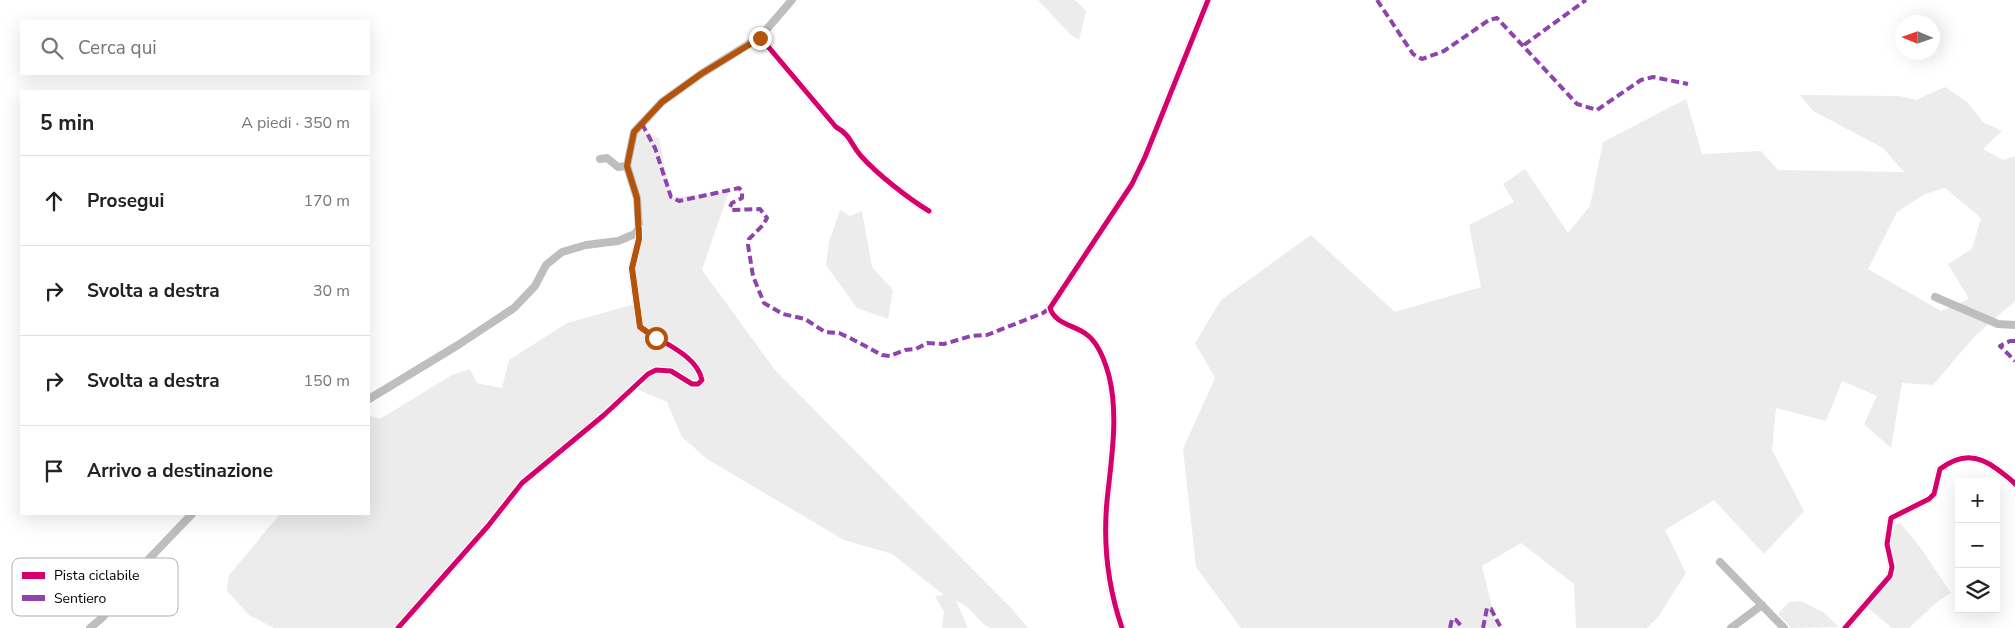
<!DOCTYPE html>
<html lang="it">
<meta charset="utf-8">
<style>
:root{--surface:#fff;--page:#f2f2f2;--text:#222;--muted:#767676;--line:#e0e0e0}
body{margin:0;font-family:"Nunito Sans",sans-serif;background:var(--page);color:var(--text)}
.controls{position:absolute;right:15px;bottom:15px;display:grid;overflow:hidden;border-radius:0px;box-shadow:0 5px 20px #0002}
.controls button{width:45px;height:45px;display:grid;place-items:center;padding:0;border:0;border-bottom:1px solid var(--line);background:var(--surface);color:var(--text);font:25px sans-serif}
.compass{position:absolute;left:1895px;top:15px;width:45px;height:45px;border-radius:50%;background:var(--surface);box-shadow:0 5px 20px #0002;rotate:272deg}
.stop{position:absolute;width:15px;height:15px;margin:-11px;border:4px solid #b45309;border-radius:50%;background:#fff}
.stop.end{background:#b45309;border-color:#fff;box-shadow:0 1px 5px #0008}
.list{margin:0;padding:0;list-style:none}
h2{display:flex;justify-content:space-between;align-items:center;height:65px;margin:0;padding:0 20px;font-size:21px}
h2 small{font-size:16px;font-weight:400;color:var(--muted)}
.list li{display:grid;grid-template-columns:32px 1fr auto;gap:15px;align-items:center;box-sizing:border-box;height:90px;padding:0 20px;border-top:1px solid var(--line)}
.list b{display:block;font-size:19px;white-space:nowrap}
.list em{font-size:16px;font-style:normal;color:var(--muted)}
.icon{flex:none;width:28px;height:28px;fill:none;stroke:currentColor;stroke-width:2;stroke-linecap:round;stroke-linejoin:round}
.map{position:relative;flex:none;width:2015px;height:628px;overflow:hidden}
.search{position:absolute;background:var(--surface);box-shadow:0 5px 20px #0002;left:20px;top:20px;width:350px;height:55px;display:flex;align-items:center;gap:12px;box-sizing:border-box;padding:0 18px;border-radius:0px;color:var(--muted);font-size:19px}
.panel{position:absolute;background:var(--surface);box-shadow:0 5px 20px #0002;left:20px;top:90px;width:350px;height:425px;border-radius:0px}
.map>svg:first-child{display:block}
.green{fill:#ececec;fill-rule:evenodd}
.lines{fill:none;stroke-linecap:round;stroke-linejoin:round}
.minor{stroke:#bebebe;stroke-width:8}
.quiet{stroke:#8e44ad;stroke-width:4;stroke-dasharray:8 4;stroke-linecap:butt}
.cycleway-casing{stroke:#fff;stroke-width:8}
.cycleway{stroke:#d6006c;stroke-width:5}
.route{stroke:#b45309;stroke-width:6}
.key{fill:#fff;stroke:#b2b2b2;stroke-width:1}
.key-label{font-size:14px;fill:#000}
</style>
<div class="map">
<svg width="2015" height="628" viewBox="0 0 2015 628">
<rect width="100%" height="100%" fill="#fff"/>
<g class="green">
<polygon points="1038,0 1075,0 1086,11 1079,40 1070,34"/>
<path d="M1945,87L1967,102L1983,122L2002,131L1983,149L2003,160L2015,156V301L1974,337L1933,385L1902,383L1891,448L1864,424L1877,396L1842,381L1826,421L1776,408L1772,450L1804,511L1764,554L1714,500L1665,530L1686,573L1658,617L1647,628H1576L1574,584L1521,543L1482,566L1497,628H1241L1196,567L1183,449L1215,378L1195,343L1221,300L1311,235L1395,312L1481,287L1469,225L1514,202L1503,184L1525,169L1568,233L1590,206L1603,142L1686,99L1702,154L1761,151L1778,170L1904,172L1883,148L1813,111L1800,95L1900,96L1916,100ZM1945,188L1981,218L1972,249L1948,264L1969,299L1941,311L1868,269L1897,212L1925,194Z"/>
<path d="M634,127L659,138L671,198L729,191L702,270L775,370L1012,609L1028,628C1017,628 1001,628 991,628C977,623 974,607 956,601L968,628H942L944,612L935,596L944,595L892,554L844,540L707,459L682,437L667,402L632,387L555,453L490,519L394,628H274L249,615L227,591L229,575L280,514H369V415L380,419L452,375L470,369L477,383L502,388L509,360L567,323L635,304L631,269L638,233L636,195L627,163Z"/>
<polygon points="840,210 850,216 862,211 872,267 893,290 888,319 857,308 826,265 829,242"/>
<polygon points="1900,523 1920,547 1951,593 1937,602 1909,628 1892,628 1868,608 1893,576 1896,569 1891,542 1895,525"/>
<polygon points="1801,601 1823,612 1839,627 1791,628 1778,614 1789,602"/>
</g>
<g class="lines">
<g class="minor">
<path d="M760,37L836,127C852,136 850,144 861,156C877,174 909,199 929,211"/>
<polyline points="627,166 634,132 662,102 701,74 760,37 792,0"/>
<polyline points="1935,297 1998,324 2015,325"/>
<polyline points="369,399 458,345 514,308 535,286 546,265 562,252 586,245 618,241 635,234 639,228 637,198 627,166 618,167 607,158 600,159"/>
<polyline points="1720,562 1784,628"/>
<polyline points="90,628 103,617 144,564 192,514"/>
<path d="M398,628L488,526L522,483L604,415L648,374L656,370L671,371L692,384H698L702,380C696,353 659,342 640,327L632,269L639,239V228"/>
<path d="M1122,628C1108,587 1103,544 1107,501C1111,461 1119,416 1109,376C1105,361 1099,343 1086,334C1074,325 1055,324 1050,308L1132,184L1145,157L1208,0"/>
<polyline points="1731,628 1762,605"/>
<path d="M1845,628L1890,576L1892,567L1887,544L1891,518L1929,499L1934,494L1940,469C1960,454 1977,454 1997,469C2003,474 2010,478 2015,484"/>
</g>
<g class="quiet">
<polyline points="1377,0 1413,54 1422,59 1444,51 1489,20 1497,18 1577,104 1597,110 1641,80 1653,77 1688,84"/>
<polyline points="1524,45 1586,0"/>
<polyline points="642,124 655,148 671,197 679,201 739,188 742,191 742,198 732,203 730,207 732,210 760,209 767,218 763,225 749,239 748,245 753,276 764,303 783,314 805,319 825,332 839,333 850,338 882,355 890,356 905,350 916,349 927,343 944,344 971,336 987,335 1043,313 1050,308"/>
<polyline points="2015,341 2010,341 2000,346 2015,361"/>
<polyline points="1450,628 1452,619 1456,620 1463,628"/>
<polyline points="1483,628 1487,608 1491,609 1501,628"/>
</g>
<defs>
<g id="cycleway">
<path d="M760,37L836,127C852,136 850,144 861,156C877,174 909,199 929,211"/>
<path d="M398,628L488,526L522,483L604,415L648,374L656,370L671,371L692,384H698L702,380C696,353 659,342 640,327L632,269L639,239V228"/>
<path d="M1122,628C1108,587 1103,544 1107,501C1111,461 1119,416 1109,376C1105,361 1099,343 1086,334C1074,325 1055,324 1050,308L1132,184L1145,157L1208,0"/>
<path d="M1845,628L1890,576L1892,567L1887,544L1891,518L1929,499L1934,494L1940,469C1960,454 1977,454 1997,469C2003,474 2010,478 2015,484"/>
</g>
</defs>
<use href="#cycleway" class="cycleway-casing"/>
<use href="#cycleway" class="cycleway"/>
</g>
<g class="lines">
<polyline class="route" points="656,338 640,327 632,268 639,239 637,198 627,166 634,132 662,102 701,74 760,38"/>
</g>
<rect x="12" y="558" width="166" height="58" rx="8" class="key"/>
<rect x="22" y="572" width="23" height="7" fill="#d6006c"/>
<rect x="22" y="595" width="23" height="6" fill="#8e44ad"/>
<g class="key-label">
<text x="54" y="580">Pista ciclabile</text>
<text x="54" y="603">Sentiero</text>
</g>
</svg>
<div class="controls">
<button>+</button>
<button>−</button>
<button><svg class="icon" aria-label="layers" viewBox="0 0 24 24"><path d="M12 4l9 5-9 5-9-5zM3 14l9 5 9-5"/></svg></button>
</div>
<svg class="compass" viewBox="-18 -18 36 36"><path d="M0-13l5 13h-10z" fill="#e53935"/><path d="M0 13l5-13h-10z" fill="#767676"/></svg>
<div class="stop" style="left:656px;top:338px"></div>
<div class="stop end" style="left:760px;top:38px"></div>
<div class="search"><svg class="icon" aria-label="search" viewBox="0 0 24 24"><circle cx="10" cy="10" r="6"/><path d="M15 15l6 6"/></svg>Cerca qui</div>
<section class="panel">
<h2>5 min<small>A piedi · 350 m</small></h2>
<ul class="list">
<li><svg class="icon" aria-label="ahead" viewBox="0 0 24 24"><path d="M12 20V5M6 11l6-6 6 6"/></svg><div><b>Prosegui</b></div><em>170 m</em></li>
<li><svg class="icon" aria-label="right" viewBox="0 0 24 24"><path d="M7 20v-9h11M14 6l5 5-5 5"/></svg><div><b>Svolta a destra</b></div><em>30 m</em></li>
<li><svg class="icon" aria-label="right" viewBox="0 0 24 24"><path d="M7 20v-9h11M14 6l5 5-5 5"/></svg><div><b>Svolta a destra</b></div><em>150 m</em></li>
<li><svg class="icon" aria-label="arrive" viewBox="0 0 24 24"><path d="M6 21V4h12l-3 4 3 4H6"/></svg><div><b>Arrivo a destinazione</b></div></li>
</ul>
</section>
</div>
